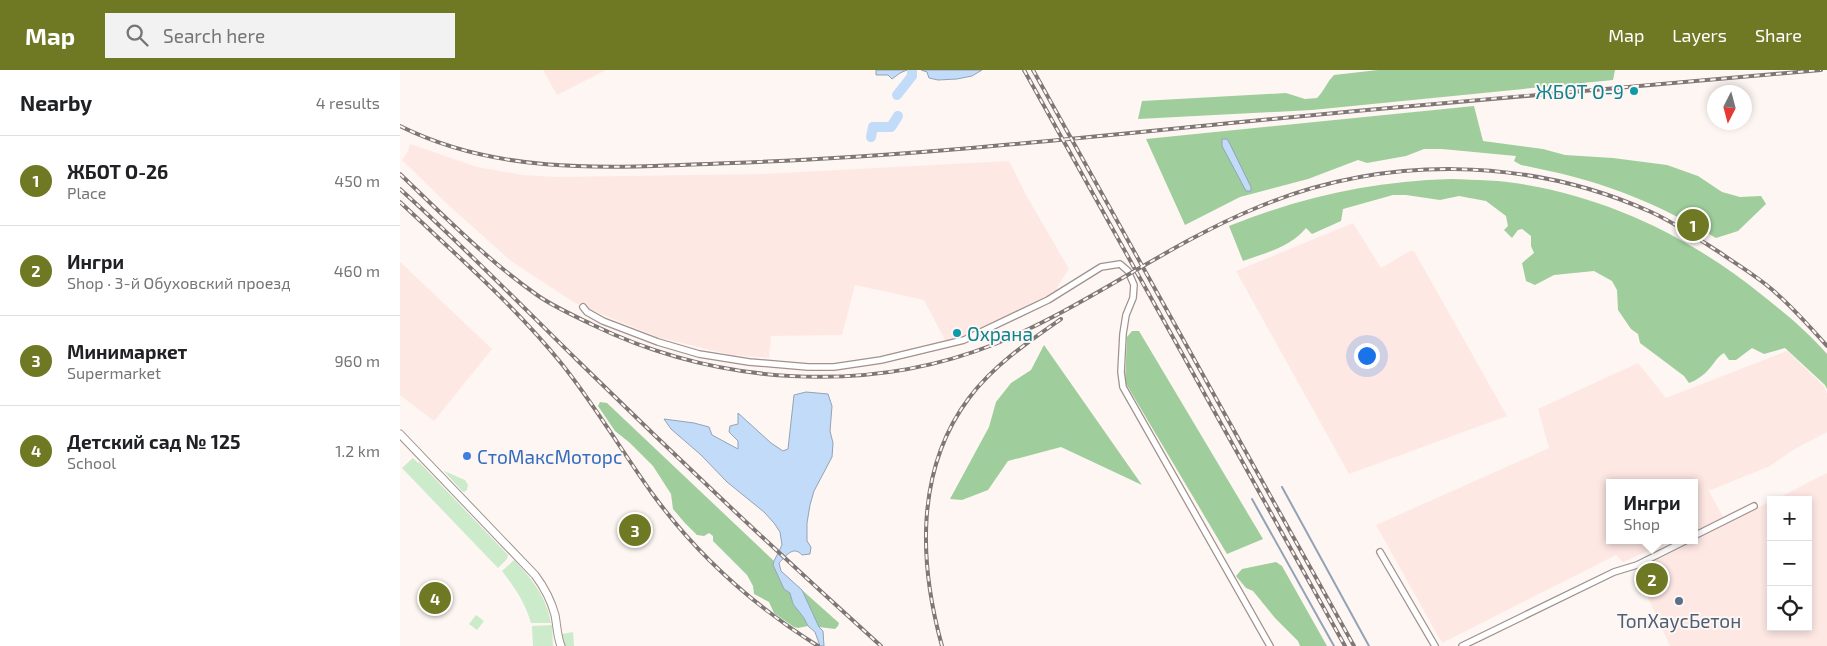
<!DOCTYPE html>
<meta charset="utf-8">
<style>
:root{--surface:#fff;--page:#f2f2f2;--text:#202124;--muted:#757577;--line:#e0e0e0;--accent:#6f7924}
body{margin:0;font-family:"Exo 2",sans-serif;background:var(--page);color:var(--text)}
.controls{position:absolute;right:15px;bottom:15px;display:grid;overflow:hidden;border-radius:0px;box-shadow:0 2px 8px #0003}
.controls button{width:45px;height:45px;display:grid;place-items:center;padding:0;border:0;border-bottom:1px solid var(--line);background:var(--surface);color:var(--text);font:25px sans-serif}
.compass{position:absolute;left:1307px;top:15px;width:45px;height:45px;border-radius:50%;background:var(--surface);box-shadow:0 2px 8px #0003;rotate:186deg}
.you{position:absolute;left:966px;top:285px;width:18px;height:18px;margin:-12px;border:4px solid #fff;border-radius:50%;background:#1a73e8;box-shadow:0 0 0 8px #1a73e833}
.badge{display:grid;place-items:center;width:32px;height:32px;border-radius:50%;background:var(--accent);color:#fff;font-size:16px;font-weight:700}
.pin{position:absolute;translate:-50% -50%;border:2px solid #fff;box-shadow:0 1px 5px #0006}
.popup{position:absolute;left:1206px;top:409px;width:92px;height:65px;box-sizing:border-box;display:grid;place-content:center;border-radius:0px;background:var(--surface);filter:drop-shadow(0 1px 4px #0005);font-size:16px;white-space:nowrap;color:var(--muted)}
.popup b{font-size:19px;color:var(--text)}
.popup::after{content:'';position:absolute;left:50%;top:100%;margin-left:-10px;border:10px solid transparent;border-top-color:var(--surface)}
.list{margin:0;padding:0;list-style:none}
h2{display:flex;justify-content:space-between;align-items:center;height:65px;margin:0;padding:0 20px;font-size:21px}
h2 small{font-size:16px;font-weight:400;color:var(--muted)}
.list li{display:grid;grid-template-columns:32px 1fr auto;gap:15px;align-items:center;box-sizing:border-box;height:90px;padding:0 20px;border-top:1px solid var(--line)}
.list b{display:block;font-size:19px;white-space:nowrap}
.list p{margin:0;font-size:16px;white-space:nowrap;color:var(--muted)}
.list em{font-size:16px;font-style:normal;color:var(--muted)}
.icon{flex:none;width:28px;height:28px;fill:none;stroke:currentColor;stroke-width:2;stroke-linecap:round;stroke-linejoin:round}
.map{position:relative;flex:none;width:1427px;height:576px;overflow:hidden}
header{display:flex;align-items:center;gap:30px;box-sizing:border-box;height:70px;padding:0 25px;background:var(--accent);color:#fff}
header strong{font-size:24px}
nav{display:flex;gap:28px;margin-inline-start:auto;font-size:18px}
.search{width:350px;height:45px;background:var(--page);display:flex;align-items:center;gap:12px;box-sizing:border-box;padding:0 18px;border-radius:0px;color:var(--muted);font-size:19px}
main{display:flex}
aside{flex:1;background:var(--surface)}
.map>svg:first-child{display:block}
.industrial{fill:#fee8e4}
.green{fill:#ccebca}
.forest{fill:#9fce9c}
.water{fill:#c1dbf9;stroke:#92a3b7}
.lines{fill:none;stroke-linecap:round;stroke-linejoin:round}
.stream{stroke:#92a3b7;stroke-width:2}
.river{stroke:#c1dbf9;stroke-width:10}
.minor-casing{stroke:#a2918c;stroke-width:8}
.tertiary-casing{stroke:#a2918c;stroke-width:9}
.minor{stroke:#fff;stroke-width:5.5}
.tertiary{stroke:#fff;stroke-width:7}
.rail-casing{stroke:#7e7775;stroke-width:4}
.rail{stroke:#fdf6f3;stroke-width:2;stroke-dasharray:5.5;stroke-linecap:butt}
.culture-dot{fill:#0f9aa8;stroke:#fdf6f3;stroke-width:2}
.shop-dot{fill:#3f7fe0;stroke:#fdf6f3;stroke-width:2}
.service-dot{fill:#5c6f8a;stroke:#fdf6f3;stroke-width:2}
.labels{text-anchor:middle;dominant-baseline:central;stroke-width:4;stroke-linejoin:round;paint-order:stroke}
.culture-label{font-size:19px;fill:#0d838f;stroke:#fdf6f3;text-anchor:end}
.shop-label{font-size:19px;fill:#366cbe;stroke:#fdf6f3;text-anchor:start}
.service-label{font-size:19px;fill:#4e5e75;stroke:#fdf6f3}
</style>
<header>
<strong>Map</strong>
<div class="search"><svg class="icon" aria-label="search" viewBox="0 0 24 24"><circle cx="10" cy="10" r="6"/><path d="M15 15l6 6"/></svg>Search here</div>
<nav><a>Map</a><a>Layers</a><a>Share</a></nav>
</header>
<main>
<aside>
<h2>Nearby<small>4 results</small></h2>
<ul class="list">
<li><span class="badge">1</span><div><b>ЖБОТ О-26</b><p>Place</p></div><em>450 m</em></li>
<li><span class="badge">2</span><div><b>Ингри</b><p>Shop · 3-й Обуховский проезд</p></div><em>460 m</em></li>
<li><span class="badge">3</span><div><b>Минимаркет</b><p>Supermarket</p></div><em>960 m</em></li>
<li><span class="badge">4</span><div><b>Детский сад № 125</b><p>School</p></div><em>1.2 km</em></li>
</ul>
</aside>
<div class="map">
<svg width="1427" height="576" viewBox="0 0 1427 576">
<rect width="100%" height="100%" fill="#fdf6f3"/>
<g class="industrial">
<polygon points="143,0 206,0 157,25"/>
<polygon points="10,74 77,97 123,105 156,107 363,104 609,91 626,125 669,199 657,217 659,223 564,268 547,274 524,230 455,215 442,265 371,266 369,288 332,285 257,267 175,233 111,191 44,131 2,90 8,81"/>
<polygon points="953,153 981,198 1010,181 1014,181 1107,346 949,404 836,201"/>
<polygon points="0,192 92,279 34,351 0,325"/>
<polygon points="1387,281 1424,316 1427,324 1427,362 1393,380 1370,396 1311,420 1308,419 1323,447 1295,461 1294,413 1210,413 1210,470 1273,470 1223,492 1216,485 1042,573 976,455 1149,378 1138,339 1238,293 1266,328"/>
<polygon points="1427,403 1427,576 1270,576 1236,501 1371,431 1371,557 1408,557 1408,430 1374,430"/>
</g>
<g class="green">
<polygon points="13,388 18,393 19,392 108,485 107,489 98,498 2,398"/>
<polygon points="44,401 65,410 68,415 67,420 64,422 62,421"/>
<path d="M114,490C132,509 146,526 151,553H131C125,532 115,518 102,501Z"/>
<polygon points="76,545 84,551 77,560 69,554"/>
<polygon points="152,555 153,576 133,576 132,556"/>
<polygon points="173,562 174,576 163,576 162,564"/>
</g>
<g class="forest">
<path d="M978,0H1215L1213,10L912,40L738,49L742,31L886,23L905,29L917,28C924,21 927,12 934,5Z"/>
<path d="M1074,36L1083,71L1143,79L1165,85L1213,88L1267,95L1298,106L1322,122L1340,127L1361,126L1366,134L1338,161L1316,168C1287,151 1256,135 1224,123C1190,110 1156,102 1121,95L1114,91L1116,86L1042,79H1024L1006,86L967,93L958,90L908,109L840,127L785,155L746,69Z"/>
<path d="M1051,109C1076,110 1102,110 1127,115C1214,130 1294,170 1362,225C1385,243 1408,262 1427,284V319L1425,315L1385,278L1364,284L1352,278L1336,290H1329L1324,283C1317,287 1315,292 1310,298C1304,305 1297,310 1289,313L1284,306L1240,273L1238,264L1231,259L1218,240L1217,220L1212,211L1194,201L1154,205L1135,215L1126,211L1122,193L1134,183L1131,176V166L1122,159L1118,160L1112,168L1104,160L1108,156L1106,146L1086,131L1059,126L1040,130L1006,125H993L943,139L941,151L912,164L906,158C891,177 865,183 843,191L829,156C901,127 973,111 1051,109Z"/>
<polygon points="732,261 739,261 863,469 827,484 725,312 727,267"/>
<polygon points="644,275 742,415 661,377 608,391 588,420 562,430 550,429 589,357 596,332 611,313 631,300"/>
<polygon points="200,332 207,333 374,491 373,495 384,519 390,523 393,534 404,548 408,556 398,558 394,557 374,543 369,532 354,524 353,516 347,505 313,471 313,466 309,463 304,466 297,465 284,452 273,439 271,424 253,396 230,373 215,361 198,336"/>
<polygon points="876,492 882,496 927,576 900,576 898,571 875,548 853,521 846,518 836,506 842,499"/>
<polygon points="402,520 439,553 438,556 435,559 419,557"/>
</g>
<g class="water">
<polygon points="476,0 507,0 500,3 492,9 488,5 476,5"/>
<polygon points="521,0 582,0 572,6 557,9 538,10 529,8 527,2"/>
<polygon points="822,69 827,69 829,72 851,117 851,121 846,121 822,76"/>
<path d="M406,322L428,324L432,336L430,361L433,373L432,387L414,421L410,435L407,453V471L411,477L410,484L402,485C393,475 386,486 379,493L381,501L402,520L419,557L423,561L424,576H420L415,562L408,556L404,548L393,534L390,523L384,519L373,495L374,491L382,475L380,462L374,453L364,442L327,412L301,385L271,359L264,349L294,353L309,357L312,365L338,379V371L329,362L330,356L338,354V343L371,373L383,381L388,379L394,325Z"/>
</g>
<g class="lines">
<g class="stream">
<polyline points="882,417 969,576"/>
<polyline points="852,429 934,576"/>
</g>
<g class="river">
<polyline points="497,25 512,6 512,0"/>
<polyline points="471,67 473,57 491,57 498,46"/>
</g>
<defs>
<g id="minor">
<polyline points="183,237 187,242 203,251 258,272 299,284 349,292 408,297 434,297 481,290 564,270 648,230 701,197 720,194 728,201 734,215 733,228 726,245 723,264 721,302 723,317 870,576"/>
<polyline points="1294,466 1354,436"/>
<polyline points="980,482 1035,576"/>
<polyline points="1062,576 1214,502 1237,495 1287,470"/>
</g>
<path id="tertiary" d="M0,364L135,505C144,517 151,530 155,545C157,555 157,566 161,576"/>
</defs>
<use href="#minor" class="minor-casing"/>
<use href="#tertiary" class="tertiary-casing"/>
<use href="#minor" class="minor"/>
<use href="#tertiary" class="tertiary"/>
<defs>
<g id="rail">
<polyline points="624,0 945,576"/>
<polyline points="633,0 954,576"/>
<path d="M0,56C104,108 220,97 332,93C502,87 671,69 841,52C1034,33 1227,17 1421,0"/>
<path d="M0,104C44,146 87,190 137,225C154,237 175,246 193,255C317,315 467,325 595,274C686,237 766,175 856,138C982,85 1126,86 1251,142C1275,153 1297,168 1319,182C1339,196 1360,208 1377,224C1395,240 1411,258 1427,276"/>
<path d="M0,119C61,174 119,233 177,290C276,387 378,483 481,576"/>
<path d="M0,132C55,184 113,234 161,293C195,335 222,382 254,426C299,487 354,536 418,576"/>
<path d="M542,576C519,493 515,400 569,328C594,295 628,272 661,249"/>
</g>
</defs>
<use href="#rail" class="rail-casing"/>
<use href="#rail" class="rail"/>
</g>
<g class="culture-dot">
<circle cx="1234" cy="21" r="5"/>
<circle cx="557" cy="263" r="5"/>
</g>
<circle class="shop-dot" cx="67" cy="386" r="5"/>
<circle class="service-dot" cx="1279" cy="531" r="5"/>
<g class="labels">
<g class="culture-label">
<text x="1224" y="21">ЖБОТ О-9</text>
<text x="567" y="263" text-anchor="start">Охрана</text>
</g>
<g class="shop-label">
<text x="77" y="386">СтоМаксМоторс</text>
</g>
<g class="service-label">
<text x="1279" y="550">ТопХаусБетон</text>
</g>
</g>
</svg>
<div class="controls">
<button>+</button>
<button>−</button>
<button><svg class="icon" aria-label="locate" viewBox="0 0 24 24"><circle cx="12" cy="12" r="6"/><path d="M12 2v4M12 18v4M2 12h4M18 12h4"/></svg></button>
</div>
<svg class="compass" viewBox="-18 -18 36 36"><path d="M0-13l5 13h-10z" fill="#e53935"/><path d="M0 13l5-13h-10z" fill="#757577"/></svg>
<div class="you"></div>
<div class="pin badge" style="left:1293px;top:155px">1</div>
<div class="pin badge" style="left:1252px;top:509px">2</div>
<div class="popup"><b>Ингри</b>Shop</div>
<div class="pin badge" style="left:235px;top:460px">3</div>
<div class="pin badge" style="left:35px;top:528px">4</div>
</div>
</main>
